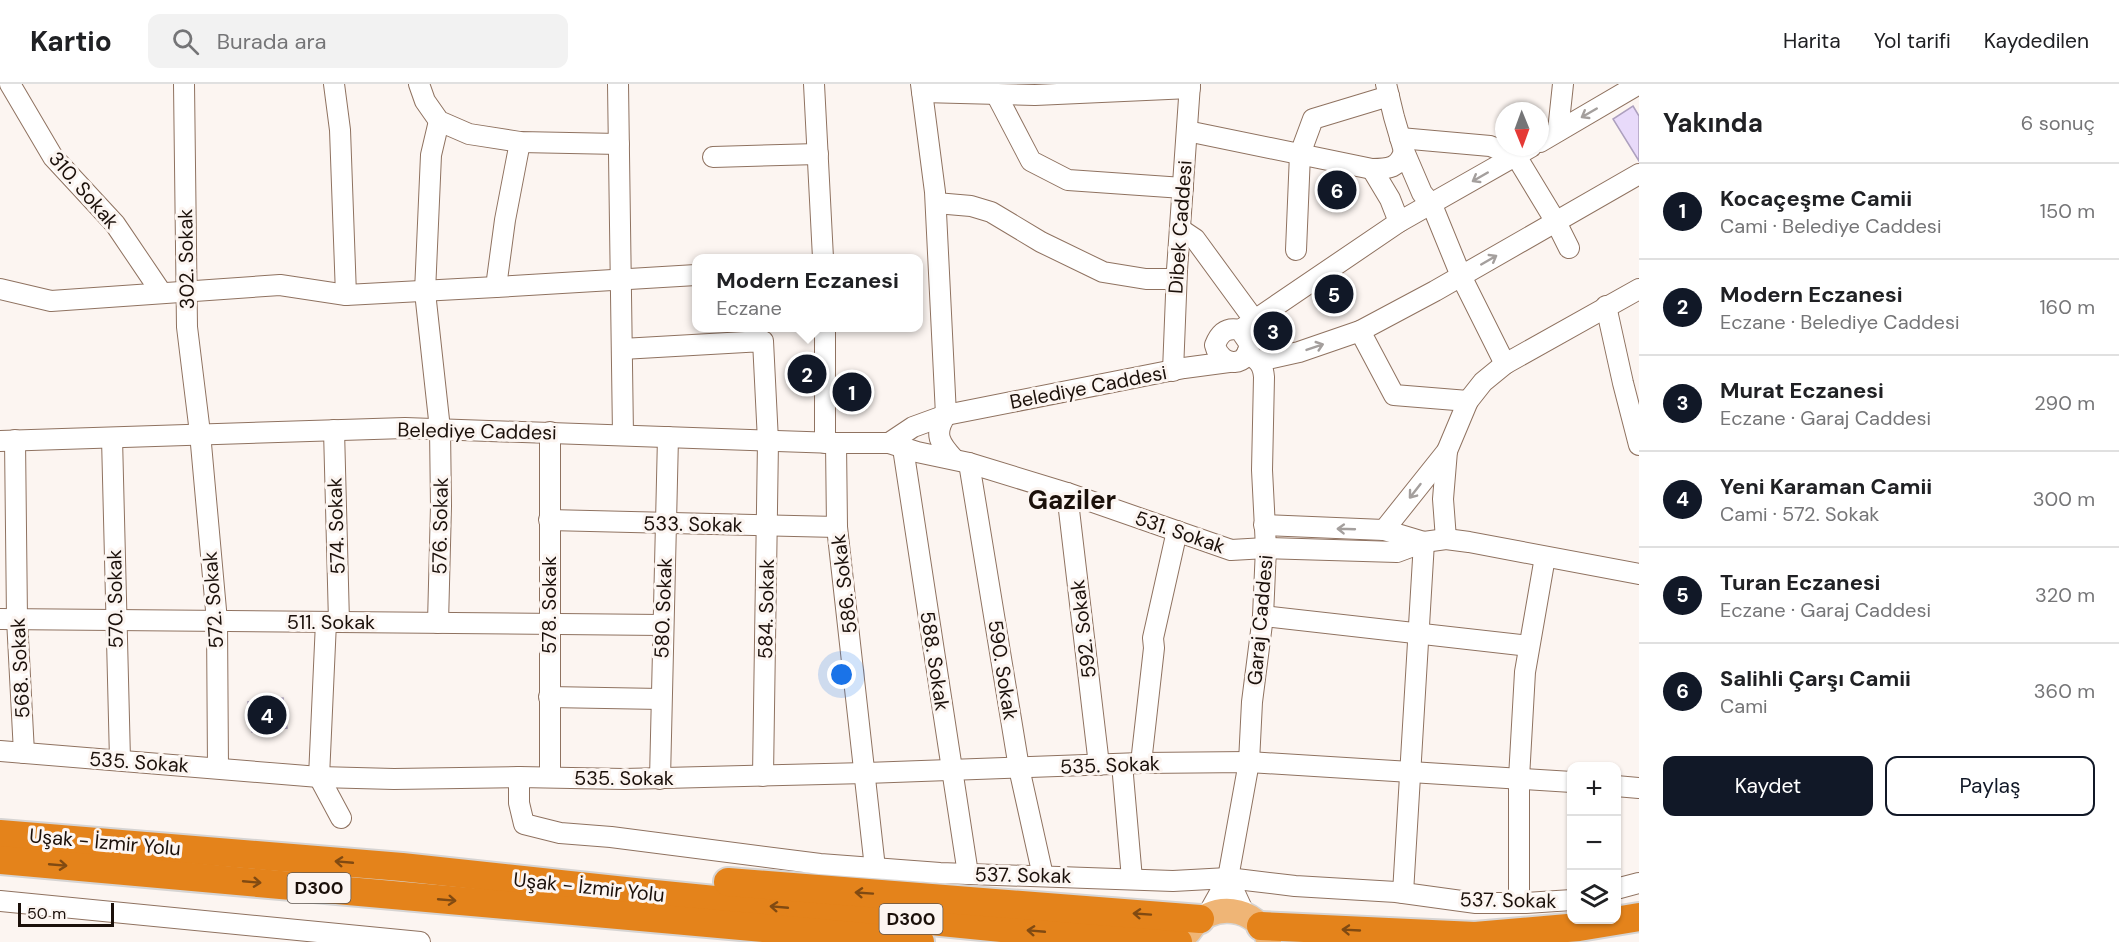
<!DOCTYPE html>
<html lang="tr">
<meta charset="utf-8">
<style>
:root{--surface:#fff;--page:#f2f2f2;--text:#202124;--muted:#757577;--line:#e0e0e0;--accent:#111827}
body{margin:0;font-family:"DM Sans",sans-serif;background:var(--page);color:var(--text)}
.controls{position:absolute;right:18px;bottom:18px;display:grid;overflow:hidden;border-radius:12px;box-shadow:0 2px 4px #0004}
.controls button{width:54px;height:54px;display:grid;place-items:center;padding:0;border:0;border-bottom:2px solid var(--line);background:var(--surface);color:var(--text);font:30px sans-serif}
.compass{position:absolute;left:1495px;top:18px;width:54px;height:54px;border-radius:50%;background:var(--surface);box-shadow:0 2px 4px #0004;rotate:179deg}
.scale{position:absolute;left:18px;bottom:15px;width:96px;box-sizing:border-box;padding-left:6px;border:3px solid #1b100a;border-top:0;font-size:16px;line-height:21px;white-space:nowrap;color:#1b100a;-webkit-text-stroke:4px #fcf5f1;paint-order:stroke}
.you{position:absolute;left:842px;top:591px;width:21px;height:21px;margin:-15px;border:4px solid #fff;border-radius:50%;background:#1a73e8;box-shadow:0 0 0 9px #1a73e833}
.badge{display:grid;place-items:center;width:39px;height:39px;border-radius:50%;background:var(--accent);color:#fff;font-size:20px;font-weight:700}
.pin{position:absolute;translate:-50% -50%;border:3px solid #fff;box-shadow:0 2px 6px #0006}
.popup{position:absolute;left:692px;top:170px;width:231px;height:78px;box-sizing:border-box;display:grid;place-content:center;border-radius:12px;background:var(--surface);filter:drop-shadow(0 2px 4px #0005);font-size:20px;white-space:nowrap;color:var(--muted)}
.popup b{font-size:22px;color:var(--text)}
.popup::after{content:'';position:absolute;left:50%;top:100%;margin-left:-12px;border:12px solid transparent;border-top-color:var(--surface)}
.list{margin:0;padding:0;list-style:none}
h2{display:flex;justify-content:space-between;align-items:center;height:78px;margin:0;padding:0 24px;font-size:26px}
h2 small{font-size:20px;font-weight:400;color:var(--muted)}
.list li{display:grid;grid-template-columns:39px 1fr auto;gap:18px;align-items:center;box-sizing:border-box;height:96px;padding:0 24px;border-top:2px solid var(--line)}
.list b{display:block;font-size:22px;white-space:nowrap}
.list p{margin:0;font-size:20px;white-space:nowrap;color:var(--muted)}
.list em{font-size:20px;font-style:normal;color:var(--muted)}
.actions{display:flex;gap:12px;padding:18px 24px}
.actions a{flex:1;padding:14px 0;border:2px solid var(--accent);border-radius:12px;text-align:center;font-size:21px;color:var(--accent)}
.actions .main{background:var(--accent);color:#fff}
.icon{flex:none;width:33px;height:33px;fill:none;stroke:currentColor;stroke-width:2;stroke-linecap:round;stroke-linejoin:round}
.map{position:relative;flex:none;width:1639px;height:858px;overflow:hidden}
header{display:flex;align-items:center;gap:36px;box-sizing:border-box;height:84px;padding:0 30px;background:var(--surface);border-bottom:2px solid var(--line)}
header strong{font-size:28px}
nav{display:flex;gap:33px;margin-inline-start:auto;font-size:21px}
.search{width:420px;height:54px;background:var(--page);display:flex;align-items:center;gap:15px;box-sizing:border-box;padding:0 21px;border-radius:12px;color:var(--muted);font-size:22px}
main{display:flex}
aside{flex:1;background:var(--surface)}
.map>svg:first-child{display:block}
.building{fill:#e8dafa;stroke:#ada0be;stroke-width:1.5}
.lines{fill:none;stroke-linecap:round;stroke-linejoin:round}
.minor-casing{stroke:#8f7260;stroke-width:22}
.major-casing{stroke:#d6d4d3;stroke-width:27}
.highway-casing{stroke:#d6d4d3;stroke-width:32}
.minor{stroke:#fff;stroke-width:20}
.major{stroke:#efb576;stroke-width:24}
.highway{stroke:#e4831b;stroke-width:28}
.oneway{stroke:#a49f9d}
.oneway2{stroke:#804a12}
.labels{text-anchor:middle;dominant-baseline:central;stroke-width:6;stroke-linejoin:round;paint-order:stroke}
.shield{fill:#fcf5f1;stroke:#5e554f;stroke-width:1.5}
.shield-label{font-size:18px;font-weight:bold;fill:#1b100a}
.street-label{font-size:20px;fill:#1b100a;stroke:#fcf5f1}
.district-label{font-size:26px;font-weight:bold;fill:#1b100a;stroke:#fcf5f1}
</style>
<header>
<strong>Kartio</strong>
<div class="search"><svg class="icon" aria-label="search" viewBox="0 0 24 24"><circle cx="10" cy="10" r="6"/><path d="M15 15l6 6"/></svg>Burada ara</div>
<nav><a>Harita</a><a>Yol tarifi</a><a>Kaydedilen</a></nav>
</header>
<main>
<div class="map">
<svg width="1639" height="858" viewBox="0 0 1639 858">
<rect width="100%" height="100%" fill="#fcf5f1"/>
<g class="building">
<polygon points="1633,22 1639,32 1639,77 1613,35"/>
<polygon points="1350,90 1352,121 1323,122 1322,91"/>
<polygon points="865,293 867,321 839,322 838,294"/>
<polygon points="283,614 287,644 252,648 248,618"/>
</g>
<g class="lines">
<defs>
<g id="minor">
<polyline points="10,0 53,73 115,140 161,208"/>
<polyline points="184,0 187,243 200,349 217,537 218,684"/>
<polyline points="334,0 340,46 346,211"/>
<polyline points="419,0 425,17 439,37 469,50 520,58 619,60"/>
<polyline points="618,0 623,351"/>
<polyline points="814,0 823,174"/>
<path d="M921,0L935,108L946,331C933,350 940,360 954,375"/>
<polyline points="1386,0 1394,33 1404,67 1422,109 1432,121 1461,192 1505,280"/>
<polyline points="922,8 1035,11 1190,4"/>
<polyline points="996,10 1031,77 1068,96 1183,104"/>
<path d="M1187,47L1372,85C1389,85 1399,84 1404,67"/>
<polyline points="1558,47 1563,0"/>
<polyline points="1400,54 1490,62 1516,72 1556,138 1569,164"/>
<polyline points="1540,58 1639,0"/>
<polyline points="713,73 818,70"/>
<polyline points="1372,85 1390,115 1399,138"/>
<polyline points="936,119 971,122 991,128 1041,158 1103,188 1146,195 1176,195"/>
<polyline points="1180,145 1195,155 1255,237"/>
<polyline points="1296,166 1300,70 1313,35 1389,12"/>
<polyline points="496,203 696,191"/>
<polyline points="0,205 51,217 280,201 346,211 496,203 505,136 520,58"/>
<polyline points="1606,222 1623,299 1639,361"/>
<polyline points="825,244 825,359"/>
<path d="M1240,246L1249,259C1250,283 1221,285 1215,261C1220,248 1227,243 1240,246L1399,138L1531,63"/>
<polyline points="1360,247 1394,311 1468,317"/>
<polyline points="622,265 763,257 768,357 763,692"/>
<polyline points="1259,277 1299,268 1360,247 1435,207 1639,90"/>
<polyline points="1173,287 1177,186 1190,0"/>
<polyline points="334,346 339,538"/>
<polyline points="550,348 550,693"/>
<polyline points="112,354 120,676"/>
<polyline points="15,356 17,535 24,669"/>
<polyline points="0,357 405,344 836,359 889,359 913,343 946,331 1184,284 1229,278"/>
<polyline points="836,359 837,443 875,784"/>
<polyline points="889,359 917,368 969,379 1067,409 1231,466 1266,464 1397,468 1424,458 1446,455 1469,458 1639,490"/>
<polyline points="903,364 968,790"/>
<polyline points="969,379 1019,684 1043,792"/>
<polyline points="1067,409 1099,681"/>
<polyline points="549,436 837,443"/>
<polyline points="1264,441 1384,446 1424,458"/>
<polyline points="1384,446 1447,367 1468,317 1483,298 1505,280 1639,205"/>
<polyline points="1446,455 1443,415 1447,367"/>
<polyline points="1263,532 1529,562"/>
<polyline points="0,535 662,541"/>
<polyline points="326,538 319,693 341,734"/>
<polyline points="438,539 441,422 440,345 425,208 431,71 439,37"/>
<polyline points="549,613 661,615"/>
<polyline points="0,667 319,693 394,695 519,693 624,695 866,689 1141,679 1249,678 1572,698"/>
<polyline points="1141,679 1154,564 1153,554 1177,447"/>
<polyline points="1122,680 1132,795"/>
<polyline points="519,693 519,719 524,740 560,749 611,753 820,780 940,789 1173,797 1228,794 1295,802 1396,808 1476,819 1526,819 1572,816"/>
<polyline points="660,695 668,353"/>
<polyline points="1616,702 1639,704"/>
<polyline points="1228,794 1244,829"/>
<polyline points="1616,805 1639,799"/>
<polyline points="1403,809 1424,458"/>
<polyline points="0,817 420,858"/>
<polyline points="1519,819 1519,694 1525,588 1545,473"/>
<path d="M1208,830L1228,794L1249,678L1252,618L1263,532L1266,464L1262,386L1264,293C1263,280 1258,276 1247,269"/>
</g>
<path id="major" d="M1189,848C1209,816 1258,821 1269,858"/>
<g id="highway">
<polyline points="0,750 402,783 644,809 1002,844 1178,858"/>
<polyline points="0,776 920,858"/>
<polyline points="728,798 1200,835"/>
<polyline points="1261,842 1475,852 1579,843 1639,833"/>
</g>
</defs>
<use href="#minor" class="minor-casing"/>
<use href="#major" class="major-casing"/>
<use href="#highway" class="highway-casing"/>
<use href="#minor" class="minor"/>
<use href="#major" class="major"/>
<use href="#highway" class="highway"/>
</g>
<defs><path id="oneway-shaft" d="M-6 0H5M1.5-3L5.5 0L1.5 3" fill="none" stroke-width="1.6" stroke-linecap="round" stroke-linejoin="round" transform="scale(1.5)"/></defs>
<g class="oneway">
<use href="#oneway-shaft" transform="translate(1589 29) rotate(150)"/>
<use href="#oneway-shaft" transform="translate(1480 93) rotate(150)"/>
<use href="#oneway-shaft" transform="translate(1489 176) rotate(-30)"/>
<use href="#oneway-shaft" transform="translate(1315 263) rotate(-19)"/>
<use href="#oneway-shaft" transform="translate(1415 407) rotate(128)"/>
<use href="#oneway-shaft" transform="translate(1346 445) rotate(-178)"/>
</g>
<g class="oneway2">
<use href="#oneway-shaft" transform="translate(344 778) rotate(-175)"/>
<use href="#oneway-shaft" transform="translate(58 781) rotate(5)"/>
<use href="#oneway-shaft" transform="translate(252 798) rotate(5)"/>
<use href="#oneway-shaft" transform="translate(864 809) rotate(-176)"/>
<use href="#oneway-shaft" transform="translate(447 816) rotate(5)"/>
<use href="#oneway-shaft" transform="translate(779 823) rotate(-175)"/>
<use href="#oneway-shaft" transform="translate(1142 830) rotate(-176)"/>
<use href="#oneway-shaft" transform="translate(1351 846) rotate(-177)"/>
<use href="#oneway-shaft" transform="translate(1036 847) rotate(-175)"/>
</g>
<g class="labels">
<g class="shield">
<rect x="287.5" y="789" width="63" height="30" rx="4.5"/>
<rect x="879.5" y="820" width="63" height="30" rx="4.5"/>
</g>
<g class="shield-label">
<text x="319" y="804">D300</text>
<text x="911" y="835">D300</text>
</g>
<g class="street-label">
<text transform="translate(84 106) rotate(49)">310. Sokak</text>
<text transform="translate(1180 143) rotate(-86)">Dibek Caddesi</text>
<text transform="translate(186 175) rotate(-91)">302. Sokak</text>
<text transform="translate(1088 303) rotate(-11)">Belediye Caddesi</text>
<text transform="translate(477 347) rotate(1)">Belediye Caddesi</text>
<text transform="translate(693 440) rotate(1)">533. Sokak</text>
<text transform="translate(336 442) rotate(-92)">574. Sokak</text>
<text transform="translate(440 442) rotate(-89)">576. Sokak</text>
<text transform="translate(1180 448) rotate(19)">531. Sokak</text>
<text transform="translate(844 500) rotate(-97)">586. Sokak</text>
<text transform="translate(115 515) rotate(-91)">570. Sokak</text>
<text transform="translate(213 516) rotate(-94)">572. Sokak</text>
<text transform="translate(549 521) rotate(-90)">578. Sokak</text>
<text transform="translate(663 524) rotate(-88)">580. Sokak</text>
<text transform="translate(766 525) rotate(-89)">584. Sokak</text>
<text transform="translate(1260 536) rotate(-85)">Garaj Caddesi</text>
<text x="331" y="538">511. Sokak</text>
<text transform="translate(1083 545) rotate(-97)">592. Sokak</text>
<text transform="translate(935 577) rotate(81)">588. Sokak</text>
<text transform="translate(20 584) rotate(-93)">568. Sokak</text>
<text transform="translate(1003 586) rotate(81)">590. Sokak</text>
<text transform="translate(139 678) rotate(4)">535. Sokak</text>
<text transform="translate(1110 681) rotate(-2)">535. Sokak</text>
<text x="624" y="694">535. Sokak</text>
<text transform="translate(105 758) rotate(5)">Uşak - İzmir Yolu</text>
<text transform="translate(1023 791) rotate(1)">537. Sokak</text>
<text transform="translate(589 803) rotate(6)">Uşak - İzmir Yolu</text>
<text transform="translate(1508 816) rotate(1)">537. Sokak</text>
</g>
<g class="district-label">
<text x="1072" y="416">Gaziler</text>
</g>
</g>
</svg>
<div class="controls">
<button>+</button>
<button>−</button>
<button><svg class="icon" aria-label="layers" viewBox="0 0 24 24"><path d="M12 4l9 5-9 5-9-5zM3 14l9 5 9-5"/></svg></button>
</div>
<svg class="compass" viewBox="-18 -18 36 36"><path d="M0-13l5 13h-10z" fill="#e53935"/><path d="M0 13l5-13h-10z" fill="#757577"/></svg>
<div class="scale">50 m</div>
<div class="you"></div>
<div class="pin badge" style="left:852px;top:308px">1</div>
<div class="pin badge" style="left:807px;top:290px">2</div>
<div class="popup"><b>Modern Eczanesi</b>Eczane</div>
<div class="pin badge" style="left:1273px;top:247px">3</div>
<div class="pin badge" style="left:267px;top:631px">4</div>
<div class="pin badge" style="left:1334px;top:210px">5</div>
<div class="pin badge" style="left:1337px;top:106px">6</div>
</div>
<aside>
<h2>Yakında<small>6 sonuç</small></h2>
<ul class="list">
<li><span class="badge">1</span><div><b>Kocaçeşme Camii</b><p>Cami · Belediye Caddesi</p></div><em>150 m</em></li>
<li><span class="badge">2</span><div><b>Modern Eczanesi</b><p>Eczane · Belediye Caddesi</p></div><em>160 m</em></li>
<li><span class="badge">3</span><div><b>Murat Eczanesi</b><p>Eczane · Garaj Caddesi</p></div><em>290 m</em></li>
<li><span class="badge">4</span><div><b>Yeni Karaman Camii</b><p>Cami · 572. Sokak</p></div><em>300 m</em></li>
<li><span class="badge">5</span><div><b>Turan Eczanesi</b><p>Eczane · Garaj Caddesi</p></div><em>320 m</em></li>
<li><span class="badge">6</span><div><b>Salihli Çarşı Camii</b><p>Cami</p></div><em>360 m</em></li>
</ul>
<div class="actions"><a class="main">Kaydet</a><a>Paylaş</a></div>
</aside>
</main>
